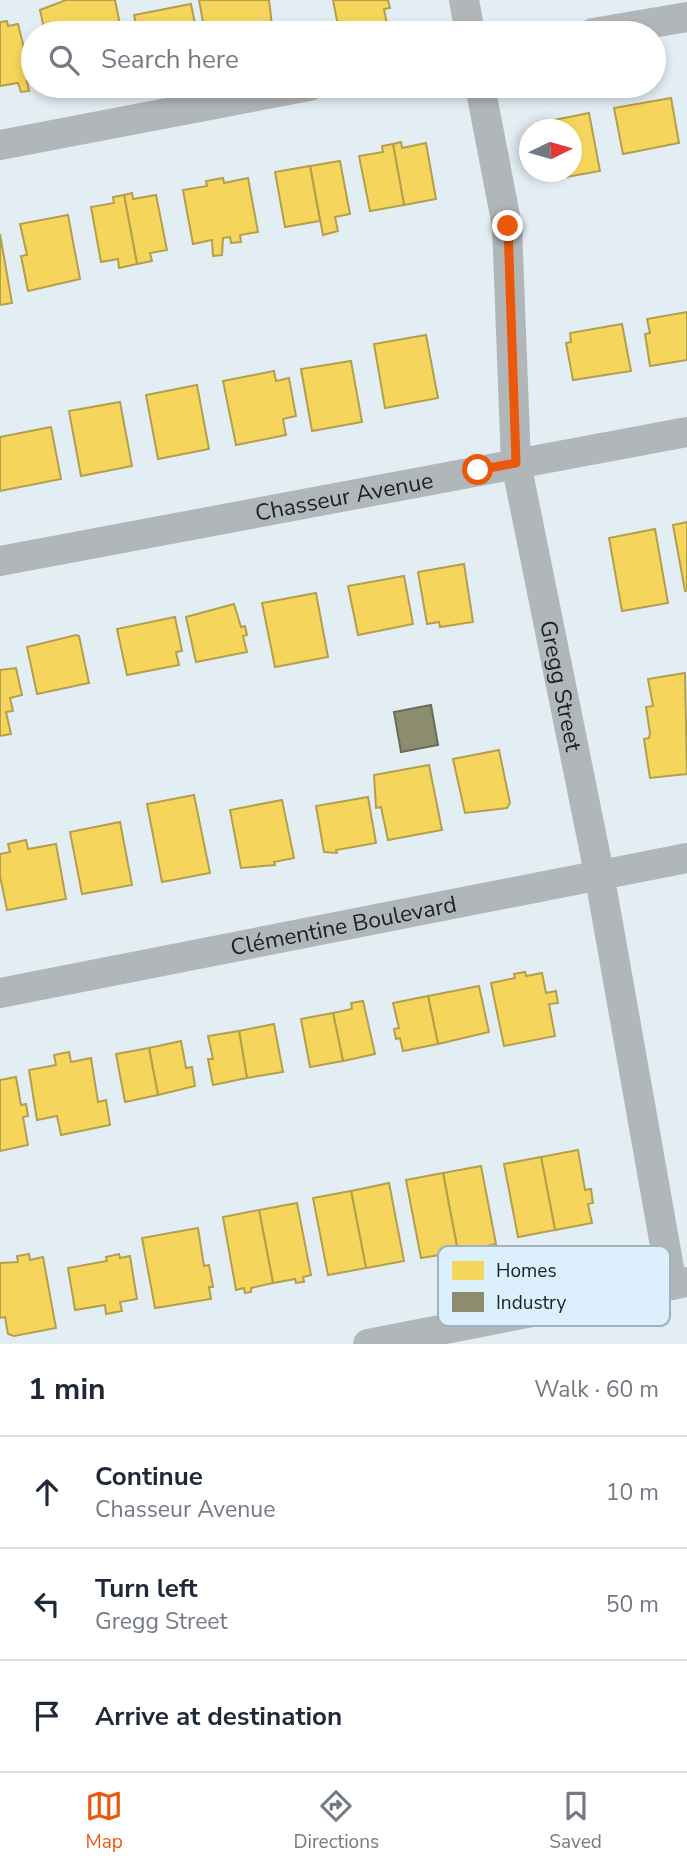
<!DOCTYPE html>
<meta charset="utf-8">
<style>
:root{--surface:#fff;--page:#f6f6f7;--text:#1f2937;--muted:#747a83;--line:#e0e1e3;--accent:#ea580c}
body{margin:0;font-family:"Nunito Sans",sans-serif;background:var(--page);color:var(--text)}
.compass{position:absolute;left:519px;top:119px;width:63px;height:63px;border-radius:50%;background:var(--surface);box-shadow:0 4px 10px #0003;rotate:85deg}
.stop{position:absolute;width:21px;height:21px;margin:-16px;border:5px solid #ea580c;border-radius:50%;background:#fff}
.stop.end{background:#ea580c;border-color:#fff;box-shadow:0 2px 7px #0008}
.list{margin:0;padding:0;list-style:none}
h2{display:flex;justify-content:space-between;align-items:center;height:91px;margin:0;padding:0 28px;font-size:30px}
h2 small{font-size:23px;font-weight:400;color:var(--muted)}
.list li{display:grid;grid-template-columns:46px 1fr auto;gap:21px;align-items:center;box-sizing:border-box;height:112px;padding:0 28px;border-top:2px solid var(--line)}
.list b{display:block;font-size:26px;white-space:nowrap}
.list p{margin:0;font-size:23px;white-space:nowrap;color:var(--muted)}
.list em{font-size:23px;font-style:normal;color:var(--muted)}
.icon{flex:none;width:38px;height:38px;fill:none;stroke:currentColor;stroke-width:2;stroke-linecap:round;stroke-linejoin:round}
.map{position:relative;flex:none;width:687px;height:1344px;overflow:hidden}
.search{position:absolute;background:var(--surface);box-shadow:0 4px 10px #0003;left:21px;right:21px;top:21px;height:77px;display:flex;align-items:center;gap:18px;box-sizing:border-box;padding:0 24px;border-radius:38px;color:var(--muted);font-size:26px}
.sheet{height:427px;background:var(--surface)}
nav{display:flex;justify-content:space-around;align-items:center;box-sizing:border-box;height:98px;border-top:2px solid var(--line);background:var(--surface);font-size:19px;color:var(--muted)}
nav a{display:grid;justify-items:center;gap:4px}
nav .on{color:var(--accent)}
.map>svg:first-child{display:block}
.homes{fill:#f6d55c;stroke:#b39f4c;stroke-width:2}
.industry{fill:#8c8c6e;stroke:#696c59;stroke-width:2}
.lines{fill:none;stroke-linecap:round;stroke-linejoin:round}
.street{stroke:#b1b6b8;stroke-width:30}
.route{stroke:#ea580c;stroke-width:9}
.labels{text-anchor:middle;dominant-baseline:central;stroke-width:7;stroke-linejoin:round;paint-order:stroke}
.street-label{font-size:23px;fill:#182227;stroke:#dbf0fc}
.key{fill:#dbf0fc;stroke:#a0b2bc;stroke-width:2}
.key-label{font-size:19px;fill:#182227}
</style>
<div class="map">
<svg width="687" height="1344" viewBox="0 0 687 1344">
<rect width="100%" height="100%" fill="#e3eef4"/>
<g class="homes">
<polygon points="66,0 115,0 121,29 104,33 45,33 40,10"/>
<polygon points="199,0 269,0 272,25 261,27 262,33 205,33"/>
<polygon points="333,0 388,0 390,8 384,9 387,24 364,29 364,33 357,33 356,28 339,31"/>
<polygon points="191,4 197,33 138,33 134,15"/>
<polygon points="7,21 8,26 18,24 32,80 27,81 29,91 21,92 18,83 0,86 0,22"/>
<polygon points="671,98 679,143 623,154 614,108"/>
<polygon points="589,113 600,171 555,179 554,172 572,172 572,130 546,130 544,122"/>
<polygon points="401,142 402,148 426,143 436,199 404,205 393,144"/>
<polygon points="393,144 404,205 370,211 359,156 383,152 382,146"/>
<polygon points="340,161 350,214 335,217 338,231 323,235 310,166"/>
<polygon points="310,166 320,221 285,227 275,172"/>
<polygon points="223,178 224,183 248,178 258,232 240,235 241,242 231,243 230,237 223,238 222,255 213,256 212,240 193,244 183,190 207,186 206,181"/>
<polygon points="132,193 133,199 156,195 167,250 150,253 152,261 137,264 124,195"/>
<polygon points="124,195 137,264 119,268 118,259 101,262 91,207 114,203 113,197"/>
<polygon points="68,215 80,279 28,291 21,256 27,255 20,224"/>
<polygon points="0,234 12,303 0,305"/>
<polygon points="687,312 687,360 650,366 645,334 650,333 647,319"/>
<polygon points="622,324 631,371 573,380 566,343 571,342 570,333"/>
<polygon points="426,335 438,398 385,408 374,344"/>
<polygon points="351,361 362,422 312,431 301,369"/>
<polygon points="274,371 276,381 289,378 296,416 283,419 286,435 236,445 223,381"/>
<polygon points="197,385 209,449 158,459 146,395"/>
<polygon points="120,402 132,466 81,476 69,411"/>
<polygon points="51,427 61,479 0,491 0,437"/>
<polygon points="687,522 687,591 685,591 673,525"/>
<polygon points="655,529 668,603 622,611 609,538"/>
<polygon points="464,564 473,622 440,627 439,622 427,624 418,572"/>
<polygon points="404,576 413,624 358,635 348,586"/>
<polygon points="316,593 328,657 275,667 262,603"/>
<polygon points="234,604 241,627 245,626 247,635 243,636 247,652 196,662 186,617"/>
<polygon points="175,617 182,651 176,652 179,665 127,675 117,629"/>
<polygon points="76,635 79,636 89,683 37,694 27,647"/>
<polygon points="16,668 22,695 10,698 13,711 6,712 11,734 0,736 0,670"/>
<polygon points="685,673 687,774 650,778 644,739 649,738 650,733 646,707 653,706 648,679"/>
<polygon points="499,750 510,803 507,808 465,813 453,759"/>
<polygon points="429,765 442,830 388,840 381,807 376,808 374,775"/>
<polygon points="194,795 210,873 162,882 147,804"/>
<polygon points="368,797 376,843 336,850 337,853 324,852 316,806"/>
<polygon points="282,800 294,858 274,862 275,865 241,868 230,810"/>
<polygon points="120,822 132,885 82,894 70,832"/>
<polygon points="26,840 28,849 56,844 66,899 7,910 0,876 0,854 10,852 8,844"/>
<polygon points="525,972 526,976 542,973 546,993 556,991 558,1003 549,1004 555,1036 504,1046 491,983 515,978 514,974"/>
<polygon points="479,986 489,1032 438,1044 428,996"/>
<polygon points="428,996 438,1044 403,1051 400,1038 396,1039 394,1029 399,1028 393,1003"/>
<polygon points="363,1001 375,1054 343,1061 333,1013 352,1009 351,1003"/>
<polygon points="333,1013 343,1061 310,1067 301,1019"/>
<polygon points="274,1024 283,1072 247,1078 239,1031"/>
<polygon points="239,1031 247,1078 213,1085 208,1059 213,1059 208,1036"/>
<polygon points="181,1041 186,1068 192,1067 195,1086 158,1095 149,1048"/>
<polygon points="149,1048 158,1095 125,1102 116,1054"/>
<polygon points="69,1052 71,1062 91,1058 98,1102 106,1100 110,1125 61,1135 57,1116 37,1120 29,1070 56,1065 54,1055"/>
<polygon points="16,1077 21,1105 26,1104 28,1116 23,1117 28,1145 0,1151 0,1080"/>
<polygon points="578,1150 585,1190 591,1189 593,1203 588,1204 592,1223 555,1230 541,1157"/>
<polygon points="541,1157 555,1230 518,1237 504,1164"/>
<polygon points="481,1166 496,1244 458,1252 443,1173"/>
<polygon points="443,1173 458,1252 421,1258 406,1180"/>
<polygon points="389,1183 404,1261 366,1268 351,1191"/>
<polygon points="351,1191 366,1268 328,1275 313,1198"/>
<polygon points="297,1203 311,1275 303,1277 304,1282 296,1283 295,1279 273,1283 259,1210"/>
<polygon points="259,1210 273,1283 251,1288 251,1292 245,1293 244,1288 236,1290 223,1217"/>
<polygon points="198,1228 204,1266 209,1265 213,1287 209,1287 211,1299 155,1308 142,1238"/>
<polygon points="29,1254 30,1260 43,1257 56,1328 14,1336 8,1334 5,1317 0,1318 0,1263 18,1262 17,1256"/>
<polygon points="119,1254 120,1258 130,1256 137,1299 120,1302 122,1311 106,1314 105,1305 75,1310 68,1268 107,1261 106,1257"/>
</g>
<polygon class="industry" points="431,705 438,745 401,752 394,712"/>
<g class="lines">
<g class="street">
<polyline points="464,0 470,33"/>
<polyline points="593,33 687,17"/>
<path id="s1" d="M480,86L507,226L516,463L599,873L672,1285"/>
<polyline points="0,145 309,86"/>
<path id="s2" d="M0,561L687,432"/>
<path id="s3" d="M0,993L687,858"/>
<polyline points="368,1344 687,1282"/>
</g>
</g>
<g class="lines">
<polyline class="route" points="478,470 516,463 508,226"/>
</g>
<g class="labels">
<g class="street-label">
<text stroke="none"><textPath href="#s2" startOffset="350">Chasseur Avenue</textPath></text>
<text stroke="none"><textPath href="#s1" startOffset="607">Gregg Street</textPath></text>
<text stroke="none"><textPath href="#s3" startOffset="350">Clémentine Boulevard</textPath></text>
</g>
</g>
<rect x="438" y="1246" width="232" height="80" rx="10" class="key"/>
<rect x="452" y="1261" width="32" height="19" fill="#f6d55c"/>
<rect x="452" y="1292" width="32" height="20" fill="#8c8c6e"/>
<g class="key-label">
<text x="496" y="1277">Homes</text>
<text x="496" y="1309">Industry</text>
</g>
</svg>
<svg class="compass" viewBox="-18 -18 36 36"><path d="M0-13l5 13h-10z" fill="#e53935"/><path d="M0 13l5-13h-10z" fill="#747a83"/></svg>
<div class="stop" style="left:478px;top:470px"></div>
<div class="stop end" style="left:508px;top:226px"></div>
<div class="search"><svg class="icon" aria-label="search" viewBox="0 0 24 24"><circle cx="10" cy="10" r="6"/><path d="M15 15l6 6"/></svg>Search here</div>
</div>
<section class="sheet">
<h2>1 min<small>Walk · 60 m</small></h2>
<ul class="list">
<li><svg class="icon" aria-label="ahead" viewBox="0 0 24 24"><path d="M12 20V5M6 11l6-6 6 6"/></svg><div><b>Continue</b><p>Chasseur Avenue</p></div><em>10 m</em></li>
<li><svg class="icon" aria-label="left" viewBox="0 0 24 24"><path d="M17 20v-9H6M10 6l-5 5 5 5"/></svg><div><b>Turn left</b><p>Gregg Street</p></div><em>50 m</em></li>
<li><svg class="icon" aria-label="arrive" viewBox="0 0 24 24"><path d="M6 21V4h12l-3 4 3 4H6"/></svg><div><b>Arrive at destination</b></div></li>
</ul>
</section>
<nav>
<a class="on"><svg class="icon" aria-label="map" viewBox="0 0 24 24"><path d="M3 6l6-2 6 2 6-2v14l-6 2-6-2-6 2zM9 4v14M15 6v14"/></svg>Map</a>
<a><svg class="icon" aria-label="directions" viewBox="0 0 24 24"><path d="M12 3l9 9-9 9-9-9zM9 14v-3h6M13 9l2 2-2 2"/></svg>Directions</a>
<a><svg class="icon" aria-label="saved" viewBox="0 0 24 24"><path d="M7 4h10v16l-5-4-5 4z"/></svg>Saved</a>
</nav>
